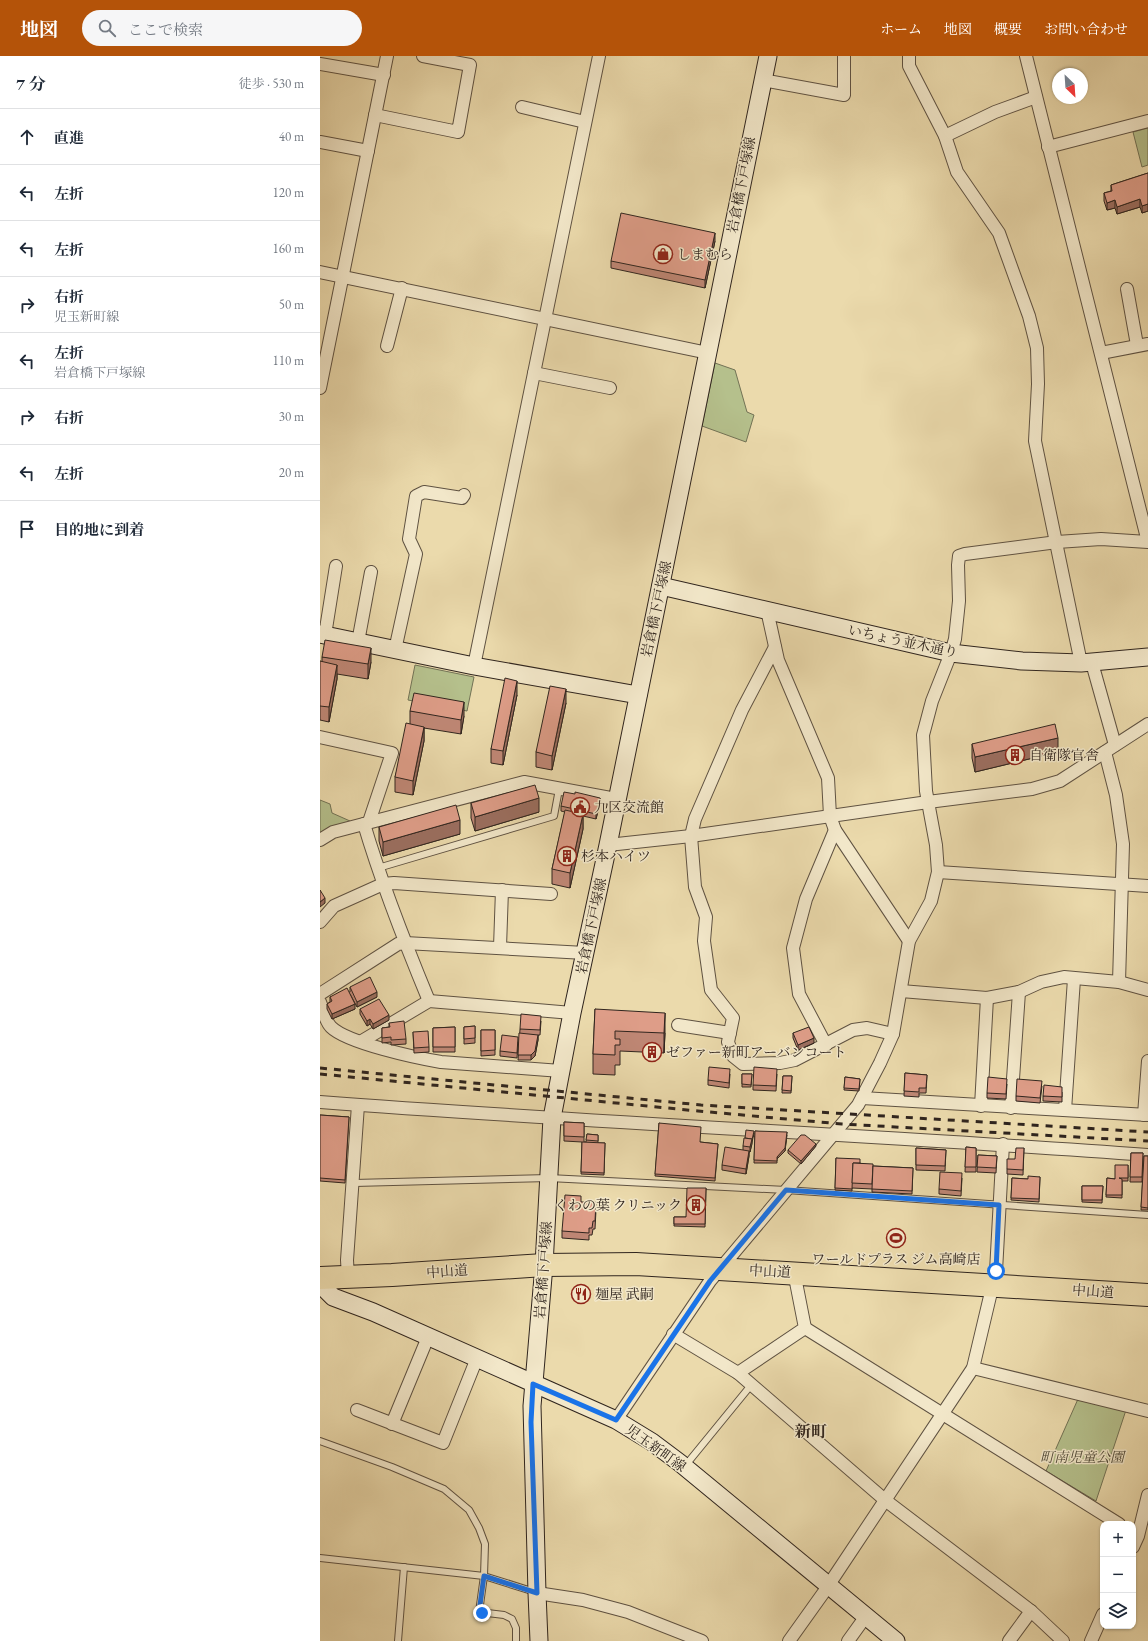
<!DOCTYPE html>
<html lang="ja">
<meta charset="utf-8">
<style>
:root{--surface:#fff;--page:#f6f6f7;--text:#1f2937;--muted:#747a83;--line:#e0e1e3;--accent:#b45309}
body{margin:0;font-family:"EB Garamond","Noto Serif JP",serif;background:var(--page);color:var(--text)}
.controls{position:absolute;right:12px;bottom:12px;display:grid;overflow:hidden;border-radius:8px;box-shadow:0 1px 3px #0004}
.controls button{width:36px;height:36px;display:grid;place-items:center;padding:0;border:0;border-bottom:1px solid var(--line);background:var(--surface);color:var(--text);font:20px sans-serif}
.compass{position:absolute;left:732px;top:12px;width:36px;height:36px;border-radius:50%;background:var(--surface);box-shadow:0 1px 3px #0004;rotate:155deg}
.stop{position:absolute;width:12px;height:12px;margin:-9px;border:3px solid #1a73e8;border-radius:50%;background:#fff}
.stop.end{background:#1a73e8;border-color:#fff;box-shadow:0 1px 4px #0008}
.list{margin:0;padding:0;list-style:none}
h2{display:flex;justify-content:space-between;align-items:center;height:52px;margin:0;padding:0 16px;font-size:17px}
h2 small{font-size:13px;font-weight:400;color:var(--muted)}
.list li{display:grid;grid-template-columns:26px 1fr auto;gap:12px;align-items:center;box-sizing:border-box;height:56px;padding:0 16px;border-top:1px solid var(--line)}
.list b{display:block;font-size:15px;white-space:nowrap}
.list p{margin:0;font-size:13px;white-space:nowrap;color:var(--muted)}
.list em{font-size:13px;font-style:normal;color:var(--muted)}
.icon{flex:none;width:22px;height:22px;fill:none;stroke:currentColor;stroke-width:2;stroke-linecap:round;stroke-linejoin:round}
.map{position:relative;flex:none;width:828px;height:1585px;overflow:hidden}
header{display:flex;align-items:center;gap:24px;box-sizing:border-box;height:56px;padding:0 20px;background:var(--accent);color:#fff}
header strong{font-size:19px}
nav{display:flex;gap:22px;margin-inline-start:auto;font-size:14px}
.search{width:280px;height:36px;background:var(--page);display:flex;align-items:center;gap:10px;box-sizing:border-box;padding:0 14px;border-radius:22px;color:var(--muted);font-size:15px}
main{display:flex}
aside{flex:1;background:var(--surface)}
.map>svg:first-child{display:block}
.green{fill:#b5c08c;stroke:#727255}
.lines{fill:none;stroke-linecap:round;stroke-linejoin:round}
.lane-casing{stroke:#5f5242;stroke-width:8}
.street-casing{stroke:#5f5242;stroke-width:14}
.secondary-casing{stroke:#30251e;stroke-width:19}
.highway-casing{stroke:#30251e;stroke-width:24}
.lane{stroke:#f2e7c9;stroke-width:6}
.street{stroke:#f2e7c9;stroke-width:12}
.secondary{stroke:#f2e7c9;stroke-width:17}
.highway{stroke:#ebdaac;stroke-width:22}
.rail{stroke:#30251e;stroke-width:3;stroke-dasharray:7 7;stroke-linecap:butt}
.wall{fill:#bf8775;stroke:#30251e}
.shaded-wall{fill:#9b6e5f;stroke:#30251e}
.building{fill:#de9d88;stroke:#30251e}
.route{stroke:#1a73e8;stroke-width:5}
.labels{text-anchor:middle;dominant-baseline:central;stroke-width:3;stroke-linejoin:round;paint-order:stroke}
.street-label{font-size:14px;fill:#30251e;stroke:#f2e7c9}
.poi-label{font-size:14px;fill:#30251e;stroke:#f2e7c9;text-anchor:start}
.park-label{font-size:14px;font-style:italic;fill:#514c3a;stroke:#f2e7c9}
.quarter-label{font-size:16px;font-weight:bold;fill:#30251e;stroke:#f2e7c9}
</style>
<header>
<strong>地図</strong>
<div class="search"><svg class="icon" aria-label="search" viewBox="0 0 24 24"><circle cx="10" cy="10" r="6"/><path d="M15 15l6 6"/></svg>ここで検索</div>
<nav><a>ホーム</a><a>地図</a><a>概要</a><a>お問い合わせ</a></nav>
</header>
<main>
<aside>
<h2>7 分<small>徒歩 · 530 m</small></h2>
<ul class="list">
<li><svg class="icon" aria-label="ahead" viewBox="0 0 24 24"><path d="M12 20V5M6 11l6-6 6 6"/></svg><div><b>直進</b></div><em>40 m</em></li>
<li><svg class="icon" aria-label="left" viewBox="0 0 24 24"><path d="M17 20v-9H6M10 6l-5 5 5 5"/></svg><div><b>左折</b></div><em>120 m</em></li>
<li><svg class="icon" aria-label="left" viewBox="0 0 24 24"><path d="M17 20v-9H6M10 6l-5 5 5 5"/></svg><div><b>左折</b></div><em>160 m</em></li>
<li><svg class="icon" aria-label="right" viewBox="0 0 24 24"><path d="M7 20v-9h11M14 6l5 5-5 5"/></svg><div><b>右折</b><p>児玉新町線</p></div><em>50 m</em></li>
<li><svg class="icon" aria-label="left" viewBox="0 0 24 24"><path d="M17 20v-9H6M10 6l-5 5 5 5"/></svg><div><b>左折</b><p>岩倉橋下戸塚線</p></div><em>110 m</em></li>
<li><svg class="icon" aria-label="right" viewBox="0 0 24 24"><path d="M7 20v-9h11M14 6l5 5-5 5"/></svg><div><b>右折</b></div><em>30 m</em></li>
<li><svg class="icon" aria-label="left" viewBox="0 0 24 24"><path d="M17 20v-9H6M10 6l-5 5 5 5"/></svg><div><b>左折</b></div><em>20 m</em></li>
<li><svg class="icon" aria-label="arrive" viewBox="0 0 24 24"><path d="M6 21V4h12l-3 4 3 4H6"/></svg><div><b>目的地に到着</b></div></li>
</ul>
</aside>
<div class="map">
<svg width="828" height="1585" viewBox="0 0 828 1585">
<rect width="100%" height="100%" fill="#ebdaac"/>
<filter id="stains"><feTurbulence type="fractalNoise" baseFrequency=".005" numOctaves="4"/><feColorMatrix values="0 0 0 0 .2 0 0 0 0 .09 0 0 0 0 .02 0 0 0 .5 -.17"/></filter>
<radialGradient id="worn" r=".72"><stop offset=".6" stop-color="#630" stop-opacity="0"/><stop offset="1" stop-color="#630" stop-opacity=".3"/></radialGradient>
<g class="green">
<polygon points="828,72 828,109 822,111 813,76"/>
<polygon points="395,307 415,314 427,356 434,359 426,386 382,370"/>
<polygon points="95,609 154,621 147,655 88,644"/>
<polygon points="0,744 10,748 12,757 30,765 29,767 0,780"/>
<polygon points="758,1343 806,1354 776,1445 726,1415"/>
</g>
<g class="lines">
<defs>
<g id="lane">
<polyline points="58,812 234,760 239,733"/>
<polyline points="34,1127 229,1122 466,1134 828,1159"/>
<polyline points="0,1385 72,1411 124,1433 149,1454 159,1472 165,1488 164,1520 159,1556 184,1559 192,1563 196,1572 196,1585"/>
<polyline points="365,1410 432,1328"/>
<polyline points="0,1502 164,1520 215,1536"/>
<polyline points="78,1585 84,1511"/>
</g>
<g id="street">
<polyline points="589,0 589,10 625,80 637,116 679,177 709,260 717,292 718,328 715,385 761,607"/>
<polyline points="0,8 64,19"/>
<polyline points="442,24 524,39 524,0"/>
<polyline points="202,51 265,66"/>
<polyline points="55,59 138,76 150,9 103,0"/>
<polyline points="625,80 675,56 716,41"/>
<polyline points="0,86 48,95"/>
<polyline points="728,91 828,65"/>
<polyline points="0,216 388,297"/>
<polyline points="807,233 817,289"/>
<polyline points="67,290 82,232"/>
<polyline points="781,297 828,288"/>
<polyline points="214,317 290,332"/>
<polyline points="0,332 67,0"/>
<polyline points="447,554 458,604 508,722 510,760 515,774 589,885"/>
<polyline points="5,579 16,510"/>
<polyline points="38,586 51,516"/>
<polyline points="455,591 422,654 375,763 371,780 375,831 386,861 384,885 391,934 413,962 408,986 413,1000 423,1008 460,1007 475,1004 533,974 547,972 573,978"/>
<polyline points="75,594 96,498 89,483 96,440 104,436 142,442 144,439"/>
<polyline points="772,607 795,689"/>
<polyline points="154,610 279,0"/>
<polyline points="0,681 72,697 49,766"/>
<polyline points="785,696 796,739 803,788 799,926"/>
<path d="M44,768C62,829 85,887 109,945"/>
<polyline points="0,784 13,776 204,726 296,743"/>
<polyline points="288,789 371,780 608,746 712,733 740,725 828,668"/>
<polyline points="618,816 828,830"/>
<polyline points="0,866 14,850 63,828 74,827 231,838"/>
<polyline points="180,891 182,834"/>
<polyline points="581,935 667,942 699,936 721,926 744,921 799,926 828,934"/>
<polyline points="0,938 78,888 85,887 265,897"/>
<path d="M0,946C3,953 5,965 11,971C27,987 97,1002 121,1006L241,1015"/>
<polyline points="358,969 410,977"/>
<polyline points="42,985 109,945 252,957"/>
<polyline points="506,989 479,938 473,892 486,843 515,774"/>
<polyline points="542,1042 828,1059"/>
<path d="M0,1046C276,1067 552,1079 828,1099"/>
<polyline points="661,1050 667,942"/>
<polyline points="691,1052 699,936"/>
<polyline points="745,1054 754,923"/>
<polyline points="824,1059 828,1005"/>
<polyline points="28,1221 27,1204 38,1049"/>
<polyline points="485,1272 799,1468"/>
<polyline points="353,1278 418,1317 565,1444 711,1555 743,1585"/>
<polyline points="653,1312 828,1355"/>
<polyline points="418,1317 485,1272 474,1216"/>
<polyline points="37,1354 123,1387 157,1302"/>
<polyline points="296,1364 390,1225 538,1049 560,1007 573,978 589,885 611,845 618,816 616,789 606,735 603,679 612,645 631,597 635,583 639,545 638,509 639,500 645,498 737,486 781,483 828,486 706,0"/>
<polyline points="72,1368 108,1281"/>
<polyline points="813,1491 818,1480 828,1439"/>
<polyline points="217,1537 263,1544 308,1556 382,1585"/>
<polyline points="469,1585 504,1536 653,1312 676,1215 683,1088"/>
<polyline points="528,1585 546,1560"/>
<polyline points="689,1585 711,1555"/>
<polyline points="771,1585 783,1558"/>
</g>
<g id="secondary">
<polyline points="341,530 631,597 702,605 761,607 828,601"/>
<polyline points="0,578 154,610 318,639"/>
<polyline points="4,1222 3,1231 13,1241 53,1256 296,1364 332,1386 360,1407 576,1585"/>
<polyline points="219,1585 217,1537 212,1350 224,1209 232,1062 252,957 288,789 448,0"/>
</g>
<polyline id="highway" points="0,1222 72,1219 224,1209 316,1208 828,1239"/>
</defs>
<use href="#lane" class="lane-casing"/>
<use href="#street" class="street-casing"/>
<use href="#secondary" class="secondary-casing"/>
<use href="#highway" class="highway-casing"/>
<use href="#lane" class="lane"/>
<use href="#street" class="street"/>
<use href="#secondary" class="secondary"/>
<use href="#highway" class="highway"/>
<g class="rail">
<polyline points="0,1012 381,1049 828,1076"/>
<polyline points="0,1018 378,1055 522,1068 828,1085"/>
</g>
</g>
<g class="wall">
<polygon points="828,117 828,155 822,157 820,151 797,158 795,152 787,154 784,145 784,137 791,135 791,129"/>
<polygon points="395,185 385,232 291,212 291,205"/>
<polygon points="2,601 51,606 48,623 17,618 17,623 9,666 0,664 0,605 2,606"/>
<polygon points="197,639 183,709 171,707 171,693"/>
<polygon points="246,647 232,714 216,711 216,696"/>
<polygon points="90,655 144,660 141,678 104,672 104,685 93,739 75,736 75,721 90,668"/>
<polygon points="652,688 738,696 655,716 652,702"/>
<polygon points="151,747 219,756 155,775 151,762"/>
<polygon points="280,747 276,763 263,760 263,773 250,832 232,828 232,813 245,756 241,755 241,750"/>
<polygon points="59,771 140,778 63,800 59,785"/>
<polygon points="30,931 57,941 37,951 30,938 35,953 12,963 7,953 7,948 10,946 10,941 30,936"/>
<polygon points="40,953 69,964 53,973 50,968 47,970 40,958"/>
<polygon points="275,953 345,977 344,997 300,995 300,1009 295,1009 295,1019 273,1018 273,998"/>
<polygon points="221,965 220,979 218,979 218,984 215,1000 211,1004 198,1004 200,973"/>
<polygon points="69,967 86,983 86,988 71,989 71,986 62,987 62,972 69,971"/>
<polygon points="155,970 155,987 144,988 144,971"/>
<polygon points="135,971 135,996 113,996 113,972"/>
<polygon points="161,974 175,974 175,999 161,1000"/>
<polygon points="93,976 109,991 109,996 94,997"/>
<polygon points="473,977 494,987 478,994 473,982"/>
<polygon points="198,986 197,1002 180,1000 180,995"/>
<polygon points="585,1017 607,1019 606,1037 599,1037 599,1041 584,1040"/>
<polygon points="410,1018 409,1032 388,1029 388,1024"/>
<polygon points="422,1018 432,1018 431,1031 422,1031"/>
<polygon points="457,1018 456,1035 433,1034 433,1029"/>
<polygon points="463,1020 472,1020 471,1037 462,1037"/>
<polygon points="525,1021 540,1023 539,1035 524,1034"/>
<polygon points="687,1028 686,1043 667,1042 667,1037"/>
<polygon points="722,1030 720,1047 696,1045 696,1040"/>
<polygon points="742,1036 742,1046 723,1045 723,1040"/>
<polygon points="0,1059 29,1061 25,1127 0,1125"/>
<polygon points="244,1066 264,1067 264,1086 266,1086 267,1078 278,1079 278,1087 285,1087 284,1119 261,1118 262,1086 244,1085"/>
<polygon points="339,1067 380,1086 398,1088 395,1125 335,1120"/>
<polygon points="435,1075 467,1079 465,1095 457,1103 457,1107 434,1107"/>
<polygon points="434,1077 430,1096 429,1096 429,1100 426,1118 402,1114 402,1109 423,1094 423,1090"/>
<polygon points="496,1090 481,1108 468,1097 468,1094"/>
<polygon points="646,1091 656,1092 656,1116 645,1116"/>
<polygon points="596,1092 626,1094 625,1115 596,1114"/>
<polygon points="704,1092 703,1119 687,1118 687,1113 695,1103"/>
<polygon points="811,1097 823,1097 822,1126 810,1126"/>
<polygon points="658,1099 677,1100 676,1117 657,1116"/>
<polygon points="824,1100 828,1100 828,1154 821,1154"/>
<polygon points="516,1102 553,1110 593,1112 592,1138 552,1136 552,1133 532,1132 532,1135 515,1134"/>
<polygon points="808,1109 808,1125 802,1125 802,1142 786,1141 787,1122 795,1123"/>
<polygon points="720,1121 719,1146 691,1144 692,1122 708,1123"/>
<polygon points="642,1122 641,1140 619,1138 619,1133"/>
<polygon points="762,1130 783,1130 782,1147 762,1146"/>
<polygon points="386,1132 385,1171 354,1170 354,1161 366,1161"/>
<polygon points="261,1146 276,1154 275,1173 273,1173 272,1179 269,1179 269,1184 242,1182 242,1175"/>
</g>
<g class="shaded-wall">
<polygon points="820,143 820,151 797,158 797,151"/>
<polygon points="795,144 795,152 787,154 787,147"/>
<polygon points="828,148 828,155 822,157 822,150"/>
<polygon points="395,177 395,185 385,232 385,224"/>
<polygon points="51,592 51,606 48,623 48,608"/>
<polygon points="17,609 17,623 9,666 9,651"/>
<polygon points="197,625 197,639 183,709 183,695"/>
<polygon points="246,633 246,647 232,714 232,700"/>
<polygon points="144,646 144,660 141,678 141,664"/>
<polygon points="104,671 104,685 93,739 93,725"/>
<polygon points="738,682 738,696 655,716 655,701"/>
<polygon points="219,742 219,756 155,775 155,761"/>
<polygon points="280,742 280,747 276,763 276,758"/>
<polygon points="263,758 263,773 250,832 250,817"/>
<polygon points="140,764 140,778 63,800 63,786"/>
<polygon points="5,842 5,847 0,851 0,846"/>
<polygon points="57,936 57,941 37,951 37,946"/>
<polygon points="35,948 35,953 12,963 12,958"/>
<polygon points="345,957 345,977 344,997 344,977"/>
<polygon points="69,959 69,964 53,973 53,968"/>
<polygon points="50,963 50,968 47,970 47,965"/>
<polygon points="218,979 218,984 215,1000 211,1004 211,999"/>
<polygon points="494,982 494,987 478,994 478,989"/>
<polygon points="467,1076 465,1095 457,1103 457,1101"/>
<polygon points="432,1083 432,1088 430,1096 430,1091"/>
<polygon points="496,1088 496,1090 481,1108 481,1105"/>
<polygon points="429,1095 429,1100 426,1118 426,1113"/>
</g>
<g class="building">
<polygon points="828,117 828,148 822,150 820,143 797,151 795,144 787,147 784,137 792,135 791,129"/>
<polygon points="301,157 395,177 385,224 291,205"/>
<polygon points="5,584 51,592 48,608 2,601"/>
<polygon points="0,605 17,609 9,651 0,650"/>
<polygon points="185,622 197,625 183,695 171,693"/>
<polygon points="230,630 246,633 232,700 216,696"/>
<polygon points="94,637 144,646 141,664 90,655"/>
<polygon points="86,667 104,671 93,725 75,721"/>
<polygon points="735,668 738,682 655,701 652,688"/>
<polygon points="215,729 219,742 155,761 151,747"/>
<polygon points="244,736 255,738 255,736 280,742 276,758 241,750"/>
<polygon points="136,749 140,764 63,786 59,771"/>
<polygon points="245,754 263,758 250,817 232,813"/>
<polygon points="0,834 5,842 0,846"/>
<polygon points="50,921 57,936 37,946 30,931"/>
<polygon points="27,932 35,948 12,958 7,948 12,945 10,941"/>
<polygon points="59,943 69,959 53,968 50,963 47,965 40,953"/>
<polygon points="275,953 345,957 344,977 295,975 295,983 300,983 300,989 295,989 295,999 273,998"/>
<polygon points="201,958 221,960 220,974 200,973"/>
<polygon points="84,965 86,983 71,984 71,981 62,982 62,972 70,971 69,967"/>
<polygon points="155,970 155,982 144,983 144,971"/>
<polygon points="135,971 135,991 113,991 113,972"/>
<polygon points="489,971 494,982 478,989 473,977"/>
<polygon points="161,974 175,974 175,994 161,995"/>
<polygon points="108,975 109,991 94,992 93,976"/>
<polygon points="199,977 218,979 215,995 211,999 198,999"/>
<polygon points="182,979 198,981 197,997 180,995"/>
<polygon points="389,1011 410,1013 409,1027 388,1024"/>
<polygon points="434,1011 457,1013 456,1030 433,1029"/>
<polygon points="585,1017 607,1019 606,1032 599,1032 599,1036 584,1035"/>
<polygon points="422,1018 432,1018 431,1029 422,1028"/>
<polygon points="463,1020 472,1020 471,1035 462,1034"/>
<polygon points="525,1021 540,1023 539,1033 524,1032"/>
<polygon points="668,1021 687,1023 686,1038 667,1037"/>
<polygon points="697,1023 722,1025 720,1042 696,1040"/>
<polygon points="724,1029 742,1031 742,1041 723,1040"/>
<polygon points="0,1059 29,1061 25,1124 0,1122"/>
<polygon points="244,1066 264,1067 264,1081 244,1080"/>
<polygon points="339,1067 381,1071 380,1086 398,1088 395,1122 335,1118"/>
<polygon points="426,1074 434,1075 432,1084 432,1083 425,1082"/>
<polygon points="435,1075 467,1076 465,1092 457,1101 457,1105 434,1104"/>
<polygon points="267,1078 278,1079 278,1085 266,1084"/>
<polygon points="481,1079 485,1079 496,1088 481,1105 468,1094"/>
<polygon points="424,1082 432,1083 430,1091 423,1090"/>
<polygon points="262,1086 285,1087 284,1117 261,1116"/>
<polygon points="405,1091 429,1095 426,1113 402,1109"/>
<polygon points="646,1091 656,1092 656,1111 645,1111"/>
<polygon points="596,1092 626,1094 625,1110 596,1109"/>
<polygon points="696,1092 704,1092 703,1114 687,1113 687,1103 695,1103"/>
<polygon points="811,1097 823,1097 822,1121 810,1121"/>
<polygon points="658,1099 677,1100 676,1112 657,1111"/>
<polygon points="824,1100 828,1100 828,1152 821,1151"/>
<polygon points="516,1102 540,1103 540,1107 533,1107 532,1133 515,1132"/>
<polygon points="533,1107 553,1108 552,1128 532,1127"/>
<polygon points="795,1109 808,1109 808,1122 799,1122 802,1123 802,1139 786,1139 787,1122 795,1123"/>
<polygon points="553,1110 593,1112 592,1135 552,1133"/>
<polygon points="620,1116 642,1117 641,1135 619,1133"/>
<polygon points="708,1120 720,1121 719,1143 691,1142 692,1122 708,1123"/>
<polygon points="762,1130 783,1130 782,1144 762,1144"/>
<polygon points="367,1132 386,1132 385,1168 354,1168 354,1161 366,1161"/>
<polygon points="245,1139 261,1140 261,1146 276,1146 275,1165 273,1165 272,1172 269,1172 269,1177 242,1175"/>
</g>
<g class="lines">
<polyline class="route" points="162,1557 159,1556 164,1520 217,1537 211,1366 213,1328 296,1364 390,1225 466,1134 679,1149 676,1215"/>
</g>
<defs>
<symbol id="shop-ring" viewBox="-11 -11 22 22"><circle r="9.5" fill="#f2e7c9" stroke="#8f2418" stroke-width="1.5"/><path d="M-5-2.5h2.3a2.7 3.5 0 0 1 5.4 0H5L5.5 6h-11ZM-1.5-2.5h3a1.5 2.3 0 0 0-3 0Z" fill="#8f2418"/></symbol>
<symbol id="building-ring" viewBox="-11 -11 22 22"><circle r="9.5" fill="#f2e7c9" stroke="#8f2418" stroke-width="1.5"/><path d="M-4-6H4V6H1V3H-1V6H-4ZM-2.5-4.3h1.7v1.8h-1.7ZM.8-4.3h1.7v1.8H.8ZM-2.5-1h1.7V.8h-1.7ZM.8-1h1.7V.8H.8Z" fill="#8f2418"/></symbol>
<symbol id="civic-ring" viewBox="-11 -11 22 22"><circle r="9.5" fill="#f2e7c9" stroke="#8f2418" stroke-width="1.5"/><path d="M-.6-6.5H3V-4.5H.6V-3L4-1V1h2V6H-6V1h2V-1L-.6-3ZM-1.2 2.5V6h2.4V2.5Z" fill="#8f2418"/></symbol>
<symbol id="stadium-ring" viewBox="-11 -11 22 22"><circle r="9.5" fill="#f2e7c9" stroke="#8f2418" stroke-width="1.5"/><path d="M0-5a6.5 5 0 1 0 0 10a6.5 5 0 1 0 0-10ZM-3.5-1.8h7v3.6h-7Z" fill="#8f2418"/></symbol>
<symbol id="restaurant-ring" viewBox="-11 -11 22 22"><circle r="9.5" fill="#f2e7c9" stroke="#8f2418" stroke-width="1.5"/><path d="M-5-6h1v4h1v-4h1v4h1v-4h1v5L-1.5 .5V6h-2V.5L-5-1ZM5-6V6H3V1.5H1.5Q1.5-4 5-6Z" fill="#8f2418"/></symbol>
</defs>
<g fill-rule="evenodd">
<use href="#shop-ring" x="332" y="187" width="22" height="22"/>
<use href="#building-ring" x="684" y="688" width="22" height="22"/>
<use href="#civic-ring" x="249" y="740" width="22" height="22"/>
<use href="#building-ring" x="236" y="789" width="22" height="22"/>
<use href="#building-ring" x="321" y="985" width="22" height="22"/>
<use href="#building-ring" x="365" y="1138" width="22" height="22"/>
<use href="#stadium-ring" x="565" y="1171" width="22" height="22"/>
<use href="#restaurant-ring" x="250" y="1227" width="22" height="22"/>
</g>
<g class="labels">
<g class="street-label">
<text transform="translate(421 129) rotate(-79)">岩倉橋下戸塚線</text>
<text transform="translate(336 553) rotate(-78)">岩倉橋下戸塚線</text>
<text transform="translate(583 585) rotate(12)">いちょう並木通り</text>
<text transform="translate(271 870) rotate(-78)">岩倉橋下戸塚線</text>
<text transform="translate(223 1214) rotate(-86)">岩倉橋下戸塚線</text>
<text transform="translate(127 1215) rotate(-4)">中山道</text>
<text transform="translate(450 1215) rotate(3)">中山道</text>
<text transform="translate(773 1235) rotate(4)">中山道</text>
<text transform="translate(336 1392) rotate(35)">児玉新町線</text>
</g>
<g class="poi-label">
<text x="357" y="198">しまむら</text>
<text x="709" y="699">自衛隊官舎</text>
<text x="274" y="751">九区交流館</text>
<text x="261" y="800">杉本ハイツ</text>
<text x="346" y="996">ゼファー新町アーバンコート</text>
<text x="362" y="1149" text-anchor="end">くわの葉 クリニック</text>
<text x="576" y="1203" text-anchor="middle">ワールドプラス ジム高崎店</text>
<text x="275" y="1238">麺屋 武嗣</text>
</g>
<g class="park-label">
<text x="762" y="1401">町南児童公園</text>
</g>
<g class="quarter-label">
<text x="491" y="1375">新町</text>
</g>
</g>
<rect width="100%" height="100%" filter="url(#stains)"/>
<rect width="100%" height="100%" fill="url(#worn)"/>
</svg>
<div class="controls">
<button>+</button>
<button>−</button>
<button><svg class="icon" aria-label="layers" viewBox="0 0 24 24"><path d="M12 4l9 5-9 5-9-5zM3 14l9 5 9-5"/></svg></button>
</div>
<svg class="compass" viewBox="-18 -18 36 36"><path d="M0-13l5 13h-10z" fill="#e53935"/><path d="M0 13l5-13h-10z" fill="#747a83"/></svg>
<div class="stop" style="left:676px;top:1215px"></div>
<div class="stop end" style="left:162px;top:1557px"></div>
</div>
</main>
